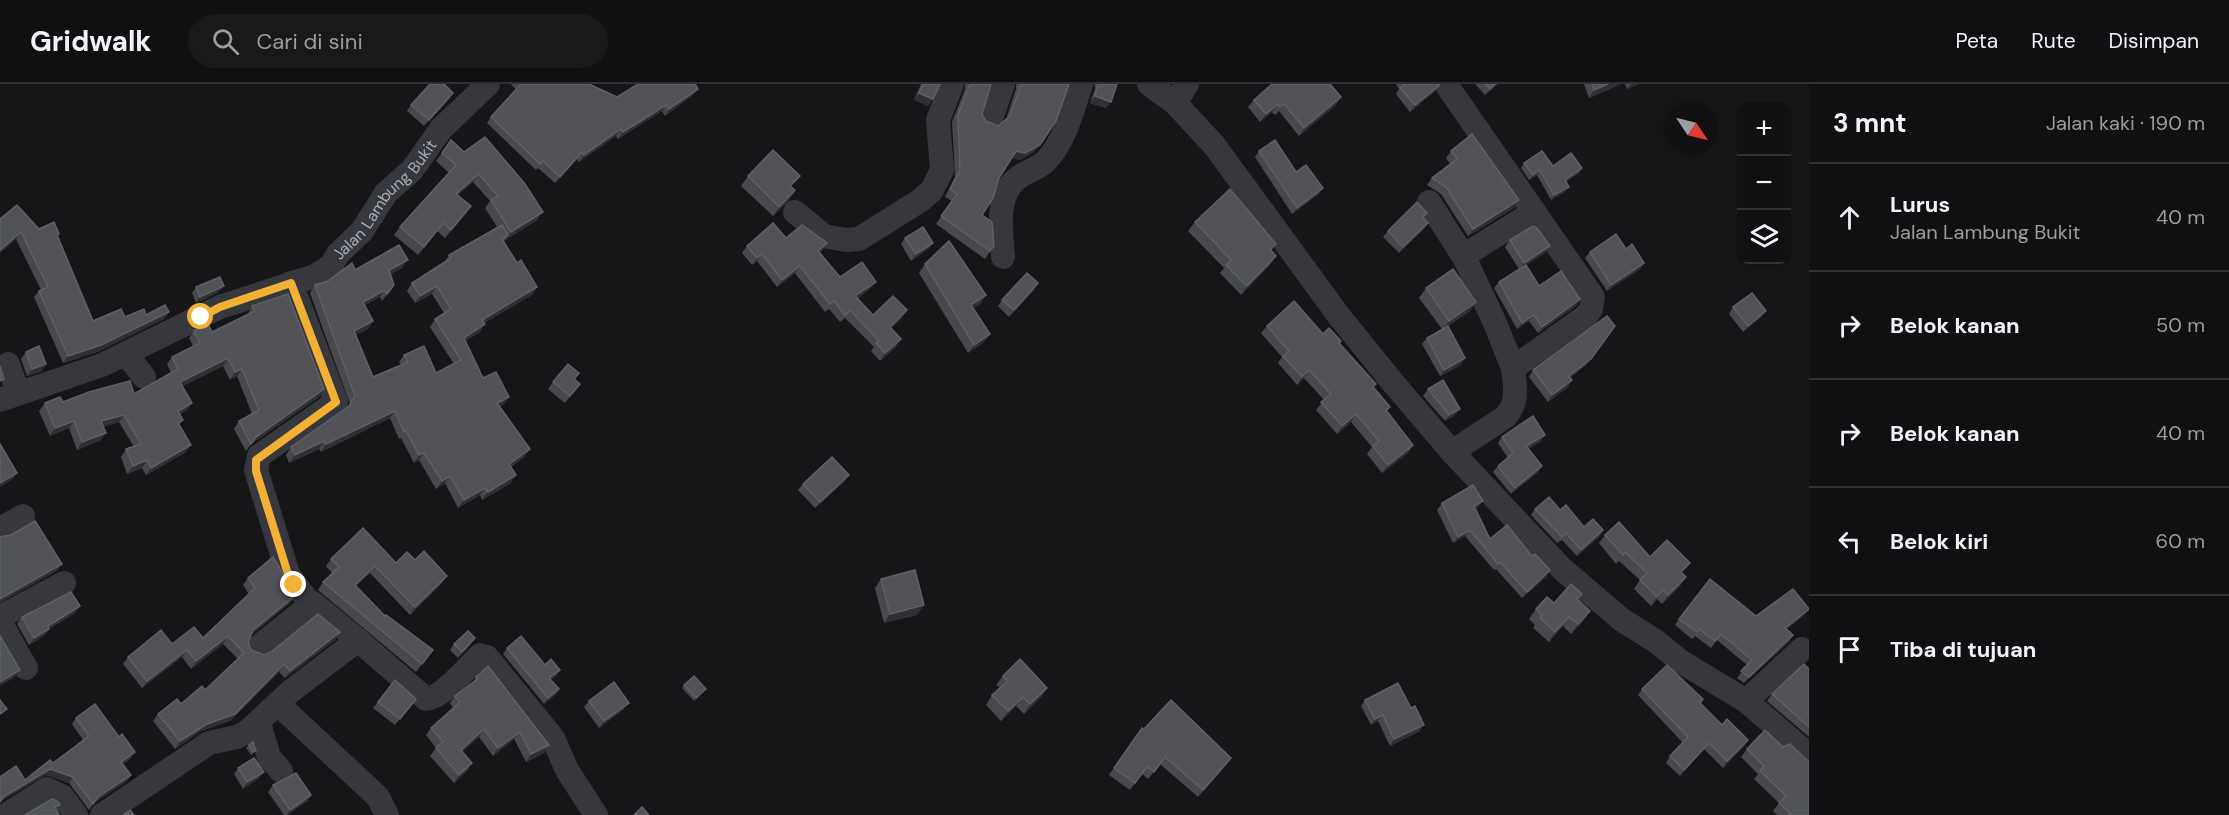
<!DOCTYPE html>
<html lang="id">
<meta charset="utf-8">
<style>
:root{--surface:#101012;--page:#19191b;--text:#f1f3f6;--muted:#9c9d9f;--line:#303032}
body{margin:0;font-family:"DM Sans",sans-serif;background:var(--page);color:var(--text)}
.controls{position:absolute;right:18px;top:18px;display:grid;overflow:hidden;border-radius:12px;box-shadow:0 3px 9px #0003}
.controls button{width:54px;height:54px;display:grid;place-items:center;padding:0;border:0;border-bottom:2px solid var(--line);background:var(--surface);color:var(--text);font:30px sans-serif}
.compass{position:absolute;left:1665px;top:18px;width:54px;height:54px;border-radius:50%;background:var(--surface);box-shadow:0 3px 9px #0003;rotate:125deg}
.stop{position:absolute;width:18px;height:18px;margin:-14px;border:4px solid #f2b134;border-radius:50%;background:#fff}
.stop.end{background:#f2b134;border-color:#fff;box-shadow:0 2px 6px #0008}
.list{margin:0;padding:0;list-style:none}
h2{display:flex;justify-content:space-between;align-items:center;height:78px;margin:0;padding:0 24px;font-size:26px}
h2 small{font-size:20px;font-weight:400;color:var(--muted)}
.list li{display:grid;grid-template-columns:39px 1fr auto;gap:18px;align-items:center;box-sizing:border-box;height:108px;padding:0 24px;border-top:2px solid var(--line)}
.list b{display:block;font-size:22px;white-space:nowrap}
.list p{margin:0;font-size:20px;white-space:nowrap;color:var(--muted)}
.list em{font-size:20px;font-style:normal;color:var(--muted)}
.icon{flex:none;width:33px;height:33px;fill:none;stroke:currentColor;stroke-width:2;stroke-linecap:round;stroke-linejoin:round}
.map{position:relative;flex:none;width:1809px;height:731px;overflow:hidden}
header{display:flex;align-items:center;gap:36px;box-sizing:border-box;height:84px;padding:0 30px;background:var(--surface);border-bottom:2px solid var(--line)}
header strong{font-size:28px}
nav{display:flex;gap:33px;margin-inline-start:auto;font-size:21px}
.search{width:420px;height:54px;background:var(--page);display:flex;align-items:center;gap:15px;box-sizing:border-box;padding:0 21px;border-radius:33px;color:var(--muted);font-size:22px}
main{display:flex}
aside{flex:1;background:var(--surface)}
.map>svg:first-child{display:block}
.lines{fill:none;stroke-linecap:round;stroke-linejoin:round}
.minor{stroke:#37383d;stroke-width:24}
.wall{fill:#47494d}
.shaded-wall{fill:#2f3033}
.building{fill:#525359;stroke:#5f6168;stroke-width:1.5}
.route{stroke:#f2b134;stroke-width:8}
.labels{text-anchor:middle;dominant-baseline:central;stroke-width:4.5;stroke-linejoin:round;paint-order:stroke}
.street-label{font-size:16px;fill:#a8adb8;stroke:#111113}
</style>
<header>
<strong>Gridwalk</strong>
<div class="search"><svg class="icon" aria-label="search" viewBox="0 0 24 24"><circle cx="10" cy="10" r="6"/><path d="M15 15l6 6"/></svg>Cari di sini</div>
<nav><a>Peta</a><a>Rute</a><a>Disimpan</a></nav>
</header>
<main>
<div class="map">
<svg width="1809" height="731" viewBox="0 0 1809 731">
<rect width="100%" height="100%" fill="#161618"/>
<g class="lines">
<g class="minor">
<polyline points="1149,0 1175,19 1214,61 1339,232 1394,300 1452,368 1561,484 1622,536 1657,558 1680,577 1746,617 1809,671"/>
<path d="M1446,0L1593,213L1591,225L1586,232L1513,284C1515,304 1519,318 1505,333L1452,368"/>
<polyline points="1175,19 1187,0"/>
<polyline points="991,35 1003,0"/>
<polyline points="1429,118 1465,175"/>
<polyline points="795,128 824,152 846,156 859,155 921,116 932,106 942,86 938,36 952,0"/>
<path d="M1003,173C1001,145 994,108 1022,91C1030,86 1039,84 1046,77C1065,57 1073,25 1081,0"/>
<polyline points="291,199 336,318 259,372 256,386 288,490 310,520"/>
<polyline points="127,271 144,293"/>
<polyline points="8,280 18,309"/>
<polyline points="1513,284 1495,239 1465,175 1468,169 1534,128"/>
<path id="s1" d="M0,316L102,281L220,223L315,192L331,182L338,170L362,147L386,109L412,86L441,45L488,0"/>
<polyline points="0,445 23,432"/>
<polyline points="0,533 64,499"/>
<polyline points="0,538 26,584"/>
<polyline points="257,564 313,519 358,556"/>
<polyline points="1746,617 1802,565"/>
<polyline points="278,620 378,713 387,731"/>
<polyline points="259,639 269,673 281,687"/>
<polyline points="6,731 47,705 62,712 76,731"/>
<path d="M102,731L209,659L237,653L248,647L291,607L358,556L426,615C442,614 468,583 480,571L487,573L553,654L567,686L596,731"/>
</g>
</g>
<g class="wall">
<polygon points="512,0 591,0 591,1 617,13 698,5 693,11 665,32 662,27 618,55 616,52 579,78 577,75 555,99 538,84 536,86 487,39 491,33 516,5 511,1"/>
<polygon points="921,0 940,0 933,15 928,22 914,16"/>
<polygon points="965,0 991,0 982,30 986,37 998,42 1006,35 1016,5 1016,0 1069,0 1034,68 1020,76 1012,74 999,94 982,131 994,162 985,175 936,140 952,117 945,113 955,93 952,38 965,5"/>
<polygon points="1094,0 1117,0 1106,24 1090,19 1095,4"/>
<polygon points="1396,0 1439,0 1434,8 1410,28 1396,10 1399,5"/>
<polygon points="1475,0 1498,0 1485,11"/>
<polygon points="1584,0 1621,0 1589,14"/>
<polygon points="1625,0 1639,0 1627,5"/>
<polygon points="449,15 424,42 407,27 411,21"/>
<polygon points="1254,16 1336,21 1299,52 1279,27 1275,31 1272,28 1260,38 1248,23"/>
<polygon points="451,56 537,136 505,156 504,158 517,179 537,203 532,211 484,239 480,248 465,257 483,294 509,313 504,320 499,323 530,365 525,372 511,383 511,399 482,416 480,411 458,424 445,399 436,405 419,376 414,379 401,354 399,355 390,334 321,368 319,365 289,379 286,371 291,363 348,323 350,320 310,209 315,201 355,186 402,184 390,190 394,201 382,217 380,213 365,221 373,237 368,245 355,251 373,293 401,281 399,278 404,271 436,289 454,280 430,243 435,235 444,229 432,210 415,219 407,207 412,199 444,179 449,171 497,143 485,124 490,117 473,98 458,111 465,130 445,154 437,147 418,171 394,151 400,143 449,89 436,77"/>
<polygon points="1259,67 1296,88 1319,110 1292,130 1255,73"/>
<polygon points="1451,67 1514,124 1468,152 1441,110 1427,101 1432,94 1450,80 1446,74"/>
<polygon points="1524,79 1553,82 1582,84 1579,89 1566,98 1566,107 1551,116 1537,91 1529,96 1521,84"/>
<polygon points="748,92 792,103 795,106 789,116 773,132 741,102"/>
<polygon points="1424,134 1424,145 1399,169 1383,153 1388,147"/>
<polygon points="0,135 59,150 57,153 93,237 169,228 164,235 97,268 63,279 34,213 39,207 41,206 16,155 0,169"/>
<polygon points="1195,138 1276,160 1271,167 1270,181 1241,211 1220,189 1224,184 1188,147"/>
<polygon points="905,154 933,159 928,165 911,177 901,160"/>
<polygon points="1510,156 1545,169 1526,181 1539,202 1580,215 1576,222 1538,249 1529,237 1517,245 1494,204 1499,198 1519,185 1505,163"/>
<polygon points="747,162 822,167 820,168 840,193 870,205 858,214 873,231 902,234 891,244 896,263 880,277 871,267 874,263 845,234 840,238 829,225 825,228 795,189 777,203 757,177 752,181 742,169"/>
<polygon points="1626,165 1644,179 1640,185 1607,207 1585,174 1590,168"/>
<polygon points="925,180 986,211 980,220 973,224 990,250 984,258 968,269 919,189"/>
<polygon points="1038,199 1034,206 1009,233 998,222 1002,216"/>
<polygon points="196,203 219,208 196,219 192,209"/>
<polygon points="1426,204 1476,218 1470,227 1448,242 1461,281 1440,292 1422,260 1427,254 1442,245 1419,214"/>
<polygon points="252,222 319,313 251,360 246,367 234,345 239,337 252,330 237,292 230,296 223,282 182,302 187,326 180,330 183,336 179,341 186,368 146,391 142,384 127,390 121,373 126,365 134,363 119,338 103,343 101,356 77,366 69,344 50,352 39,327 45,319 63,318 134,310 171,289 167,280 172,273 193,262 189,254 194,247 212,248 248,230"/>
<polygon points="1733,223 1761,233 1743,248 1729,230"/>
<polygon points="1267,242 1323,250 1340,259 1374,304 1390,323 1387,327 1413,361 1408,369 1382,389 1367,370 1372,363 1351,338 1337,350 1316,326 1324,316 1304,294 1297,301 1278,279 1282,273 1261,249"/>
<polygon points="26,268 42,287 27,292 21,275"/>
<polygon points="1586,281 1570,294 1568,303 1548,318 1529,293 1533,286"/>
<polygon points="553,298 580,300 565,319 548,305"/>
<polygon points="1428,305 1455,331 1445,337 1423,312"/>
<polygon points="1502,353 1541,357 1528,365 1542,382 1538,388 1511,410 1493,388 1498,382 1508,374 1498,359"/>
<polygon points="844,398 815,424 798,406 803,400"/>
<polygon points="1442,419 1478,423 1475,425 1490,455 1532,472 1550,486 1546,493 1522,514 1496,485 1494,486 1465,452 1453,459 1437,426"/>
<polygon points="1535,425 1560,426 1584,443 1603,446 1599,453 1577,472 1562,456 1557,459 1531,431"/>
<polygon points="1605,451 1682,489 1680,502 1662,520 1657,515 1651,522 1634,505 1640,496 1619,477 1616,480 1599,459"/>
<polygon points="331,475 396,479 415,476 442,499 410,531 370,489 356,502 385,532 433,566 416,588 318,506 323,498 332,489 326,482"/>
<polygon points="248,494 291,518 251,551 248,558 251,566 264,571 340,548 335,556 285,594 279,588 230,637 201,647 175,665 153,637 158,630 181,620 205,606 238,575 223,560 191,585 182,573 142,604 123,580 128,573 172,560 203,554 249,510 243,501"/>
<polygon points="881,495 917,531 884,539 875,504"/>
<polygon points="1577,516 1583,537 1571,550 1563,542 1549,558 1533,544 1535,541 1529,535 1536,525 1554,519"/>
<polygon points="80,522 75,529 49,545 45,551 29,561 17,540 22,533"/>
<polygon points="1809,525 1804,531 1787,545 1793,551 1789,558 1744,599 1737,594 1747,581 1717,556 1711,564 1695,552 1692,555 1675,541 1679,535 1756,532"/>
<polygon points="454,560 470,561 458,574 450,566"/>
<polygon points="507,564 545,581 560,586 556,592 551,596 559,605 555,611 544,620 503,570"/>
<polygon points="1809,585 1809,653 1767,617 1772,610"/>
<polygon points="1003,592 1047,604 1041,613 1024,630 1016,622 1001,637 986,621 992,611 1000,604 996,601"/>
<polygon points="476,593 549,661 544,669 526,678 514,655 493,672 479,653 462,668 472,679 467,687 454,699 430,672 436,664 426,651 431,644 453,624 450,619 455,612 472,600"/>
<polygon points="684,601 706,605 694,617 682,604"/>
<polygon points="1642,605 1703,615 1701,620 1722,641 1748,656 1744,662 1723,684 1704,665 1680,692 1666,679 1670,672 1683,659 1638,611"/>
<polygon points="416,615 395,641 373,624 378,618"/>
<polygon points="1365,616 1420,647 1390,662 1378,637 1371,641 1361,622"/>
<polygon points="589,617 624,625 599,644 584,623"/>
<polygon points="76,634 131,674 123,680 127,697 94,719 89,726 69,699 46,691 53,679 83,656 72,640"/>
<polygon points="1142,644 1143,646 1226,681 1198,713 1160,680 1148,695 1142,690 1130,706 1109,691"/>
<polygon points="253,658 253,670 251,671 246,664 249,661"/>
<polygon points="1783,663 1809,731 1777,731 1773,727 1779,719 1754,695 1758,690 1741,673 1747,665"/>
<polygon points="238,684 259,694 243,705 234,690"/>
<polygon points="273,701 311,711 307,717 287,731 284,731 268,708"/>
</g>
<g class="shaded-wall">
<polygon points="1495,0 1498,0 1485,11 1490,5"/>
<polygon points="1608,0 1621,0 1589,14 1594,6"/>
<polygon points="1631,0 1639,0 1627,5"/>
<polygon points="1439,2 1434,8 1410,28 1415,21"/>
<polygon points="698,5 693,11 665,32 669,25"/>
<polygon points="453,9 449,15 424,42 429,36"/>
<polygon points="919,9 933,15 928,22 914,16"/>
<polygon points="1095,12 1111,18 1106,24 1090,19"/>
<polygon points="1341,13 1336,21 1299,52 1304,44"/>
<polygon points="1278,20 1272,28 1260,38 1266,30"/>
<polygon points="666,21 662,27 618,55 623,48"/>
<polygon points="621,45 616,52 579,78 584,71"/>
<polygon points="1040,61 1034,68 1020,76 1011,74 1016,67"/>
<polygon points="582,68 577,75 555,99 560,93"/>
<polygon points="1582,84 1579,89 1562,100 1565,96"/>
<polygon points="1540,86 1537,91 1529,96 1533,91"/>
<polygon points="479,90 473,98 451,118 456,110"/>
<polygon points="1569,103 1566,107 1551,116 1554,111"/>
<polygon points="1323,104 1319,110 1292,130 1297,124"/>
<polygon points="795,106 789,116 773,132 779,123"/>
<polygon points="1519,116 1514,124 1468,152 1473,145"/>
<polygon points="471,122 465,130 445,154 451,146"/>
<polygon points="543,128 537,136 505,156 511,148"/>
<polygon points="1428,139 1424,145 1399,169 1403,163"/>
<polygon points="21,148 16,155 0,169 0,166"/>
<polygon points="827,159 822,167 813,174 818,167"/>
<polygon points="933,159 928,165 911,177 916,170"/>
<polygon points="1550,162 1545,169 1519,185 1524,179"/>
<polygon points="762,170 757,177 752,181 757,174"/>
<polygon points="1276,172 1270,181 1241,211 1247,202"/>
<polygon points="408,176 402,184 384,194 389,186"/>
<polygon points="1644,179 1640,185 1607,207 1611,201"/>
<polygon points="800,182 795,189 777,203 782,196"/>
<polygon points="876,198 870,205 850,219 855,212"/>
<polygon points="1038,199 1034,206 1009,233 1014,226"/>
<polygon points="224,202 219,208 196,219 200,213"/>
<polygon points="437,202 432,210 415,219 420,212"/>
<polygon points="537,203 532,211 477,243 482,236"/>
<polygon points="385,206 380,213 358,225 363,218"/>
<polygon points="986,211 980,220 965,230 971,221"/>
<polygon points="1580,215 1576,222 1538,249 1542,243"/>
<polygon points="1476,218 1470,227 1442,246 1449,237"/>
<polygon points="907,226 902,234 885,250 890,243"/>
<polygon points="1766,227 1761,233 1743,248 1748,242"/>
<polygon points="169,228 164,235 97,268 63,279 68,272"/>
<polygon points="1534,231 1529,237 1517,245 1522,239"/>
<polygon points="373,237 368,245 348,255 354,247"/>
<polygon points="485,240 480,248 458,262 464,254"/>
<polygon points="1615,242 1586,281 1564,299 1569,292"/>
<polygon points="990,250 984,258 968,269 974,261"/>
<polygon points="901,255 896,263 880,277 885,269"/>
<polygon points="228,274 223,282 175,306 180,298"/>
<polygon points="1465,274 1461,281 1440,292 1444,286"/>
<polygon points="46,280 42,287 27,292 32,285"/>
<polygon points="242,285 237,292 230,296 235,288"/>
<polygon points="1309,286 1304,294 1297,301 1302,293"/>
<polygon points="1572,296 1568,303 1548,318 1552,311"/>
<polygon points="324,305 319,313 251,360 256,353"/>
<polygon points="509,313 504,320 492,327 497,319"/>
<polygon points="192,319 187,326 173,334 178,327"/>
<polygon points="1460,325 1455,331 1445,337 1449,331"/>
<polygon points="395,327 390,334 321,368 326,360"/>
<polygon points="1356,330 1351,338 1337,350 1342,342"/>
<polygon points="124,331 119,338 96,345 101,337"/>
<polygon points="74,337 69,344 50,352 55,344"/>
<polygon points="106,349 101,356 77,366 82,358"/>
<polygon points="1545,351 1541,357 1522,368 1526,362"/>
<polygon points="324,357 319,365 289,379 295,371"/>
<polygon points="191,361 186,368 146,391 151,384"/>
<polygon points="1413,361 1408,369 1382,389 1388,381"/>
<polygon points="530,365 525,372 504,387 509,380"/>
<polygon points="424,369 419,376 414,379 419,371"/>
<polygon points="147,376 142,384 127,390 133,382"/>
<polygon points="1542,382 1538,388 1511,410 1515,404"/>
<polygon points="17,389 13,395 0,403 0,399"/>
<polygon points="516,391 511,399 482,416 488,408"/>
<polygon points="849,391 844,398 815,424 820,418"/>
<polygon points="450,392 445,399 436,405 442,397"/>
<polygon points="485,404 480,411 458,424 464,416"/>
<polygon points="1483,417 1478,423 1469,428 1474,422"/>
<polygon points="1470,446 1465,452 1453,459 1458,453"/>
<polygon points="1603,446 1599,453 1577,472 1581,466"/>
<polygon points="62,480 57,487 0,519 0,515"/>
<polygon points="375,482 370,489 350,508 355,501"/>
<polygon points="1550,486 1546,493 1522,514 1527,508"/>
<polygon points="447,492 442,499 410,531 415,523"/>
<polygon points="1686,493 1680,502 1662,520 1668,511"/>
<polygon points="1663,506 1657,515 1651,522 1657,513"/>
<polygon points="296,511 291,518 248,553 253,546"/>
<polygon points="924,521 917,531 884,539 890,530"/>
<polygon points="80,522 75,529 43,548 48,542"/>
<polygon points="1809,525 1804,531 1781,550 1785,544"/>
<polygon points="1590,527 1583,537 1571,550 1578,540"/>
<polygon points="1569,533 1563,542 1549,558 1555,548"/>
<polygon points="49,545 45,551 29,561 34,554"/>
<polygon points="340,548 335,556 285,594 290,587"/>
<polygon points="1793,551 1789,558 1744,599 1749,593"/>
<polygon points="228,552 223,560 191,585 196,577"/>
<polygon points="475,554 470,561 458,574 462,568"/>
<polygon points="187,566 182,573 142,604 147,597"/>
<polygon points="284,580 279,588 230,637 201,647 175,665 180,657"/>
<polygon points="20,586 15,593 0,602 0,598"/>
<polygon points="560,586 556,592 545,600 549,594"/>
<polygon points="1047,604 1041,613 1024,630 1030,620"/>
<polygon points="559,605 555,611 544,620 548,614"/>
<polygon points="1023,613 1016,622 1001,637 1008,627"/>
<polygon points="629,619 624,625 599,644 604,637"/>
<polygon points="1383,631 1378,637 1371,641 1375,635"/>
<polygon points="1424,641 1420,647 1390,662 1394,655"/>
<polygon points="484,645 479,653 455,674 461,666"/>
<polygon points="520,648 514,655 493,672 498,664"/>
<polygon points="1748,656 1744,662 1723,684 1727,677"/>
<polygon points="1709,659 1704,665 1680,692 1684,686"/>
<polygon points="549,661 544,669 526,678 531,670"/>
<polygon points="135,668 131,674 117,684 121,678"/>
<polygon points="1231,674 1226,681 1198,713 1203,706"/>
<polygon points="472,679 467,687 454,699 459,691"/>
<polygon points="50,685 73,693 69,699 46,691 0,718 3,713"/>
<polygon points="264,688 259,694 243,705 247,698"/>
<polygon points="131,691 127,697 94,719 89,726 98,713"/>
<polygon points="311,711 307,717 286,731 290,726"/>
</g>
<g class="building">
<polygon points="430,0 444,0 453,9 429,36 411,21"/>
<polygon points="521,0 589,0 617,13 638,0 695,0 698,5 669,25 666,21 623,48 621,45 584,71 582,68 560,93 543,77 540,80 491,33"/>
<polygon points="923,0 940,0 933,15 919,9"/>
<polygon points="970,0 991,0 982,30 986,37 998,42 1010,32 1021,0 1069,0 1056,37 1040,61 1025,69 1016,67 999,94 993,114 982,131 992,138 994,162 990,167 941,132 957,110 950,105 960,86 958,31"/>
<polygon points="1098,0 1117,0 1111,18 1095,12"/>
<polygon points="1272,0 1330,0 1341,13 1304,44 1284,20 1280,23 1278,20 1266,30 1254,16"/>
<polygon points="1405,0 1439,0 1439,2 1415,21 1400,4"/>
<polygon points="1485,0 1495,0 1490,5"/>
<polygon points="1592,0 1608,0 1594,6"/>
<polygon points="1472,50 1519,116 1473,145 1446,103 1432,94 1457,75 1451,67"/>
<polygon points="485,53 525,100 543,128 511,148 491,116 498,112 479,90 456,110 471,122 451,146 443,139 424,163 400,143 456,81 442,69 451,56 464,68"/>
<polygon points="1275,56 1296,88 1306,81 1323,104 1297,124 1259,67"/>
<polygon points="773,66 800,92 790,102 795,106 779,123 748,92"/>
<polygon points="1542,67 1553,82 1571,69 1582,84 1565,96 1569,103 1554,111 1540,86 1533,91 1524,79"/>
<polygon points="1230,105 1276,160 1270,165 1276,172 1247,202 1226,181 1231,176 1195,138"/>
<polygon points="1417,118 1427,129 1423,133 1428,139 1403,163 1388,147"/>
<polygon points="17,121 39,145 54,138 59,150 57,151 93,237 121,225 125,233 144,225 146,231 165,221 169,228 101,261 68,272 39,207 48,203 21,148 0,166 0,135"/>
<polygon points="773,139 786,154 802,141 827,159 818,167 840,193 862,178 876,198 855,212 873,231 893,212 907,226 890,243 901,255 885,269 876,259 879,257 850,226 845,231 834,217 830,220 800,182 782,196 762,170 757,174 747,162"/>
<polygon points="502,141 508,151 502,155 517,179 521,176 537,203 482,236 485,240 464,254 483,294 496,288 509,313 497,319 530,365 509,380 516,391 488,408 485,404 464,416 450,392 442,397 424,369 419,371 406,347 404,348 395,327 326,360 324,357 295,371 291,363 349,322 355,312 315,201 328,197 352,179 355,186 399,161 408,176 389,186 394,201 387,210 385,206 363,218 373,237 354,247 373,293 408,278 404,271 424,262 436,289 461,276 435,235 451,225 437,202 420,212 412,199 451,174 449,171"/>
<polygon points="1533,142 1537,144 1550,162 1524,179 1510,156"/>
<polygon points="923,143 933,159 916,170 905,154"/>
<polygon points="1616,150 1626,165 1632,160 1644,179 1611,201 1590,168"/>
<polygon points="949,157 986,211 971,221 990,250 974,261 925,180"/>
<polygon points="1526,181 1539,202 1561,187 1580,215 1542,243 1534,231 1522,239 1499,198"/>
<polygon points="1453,185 1476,218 1449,237 1426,204"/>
<polygon points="1027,189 1038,199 1014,226 1002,216"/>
<polygon points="220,193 224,202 200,213 196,203"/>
<polygon points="1752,209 1766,227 1748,242 1733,223"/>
<polygon points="288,210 324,305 256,353 251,360 239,337 259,326 242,285 235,288 228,274 180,298 192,319 178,327 183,336 178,339 191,361 151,384 147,376 133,382 126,365 141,360 124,331 101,337 106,349 82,358 74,337 55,344 45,319 60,313 63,318 89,308 130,297 134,310 178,285 172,273 200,259 194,247 208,240 212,248 255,227 252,222"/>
<polygon points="1294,217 1323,250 1329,244 1341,257 1339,259 1376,300 1373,303 1390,323 1386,326 1413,361 1388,381 1373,362 1379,357 1356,330 1342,342 1321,318 1331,310 1309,286 1302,293 1283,272 1289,267 1267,242"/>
<polygon points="1607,232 1615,242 1591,275 1569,292 1572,296 1552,311 1533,286"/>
<polygon points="1448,242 1465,274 1444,286 1427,254"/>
<polygon points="39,262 46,280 32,285 26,268"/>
<polygon points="568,280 579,289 574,295 580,300 570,312 553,298"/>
<polygon points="0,282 4,295 0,297"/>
<polygon points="1443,296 1460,325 1449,331 1428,305"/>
<polygon points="1533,332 1545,351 1526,362 1542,382 1515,404 1498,382 1513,369 1502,353"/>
<polygon points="0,360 17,389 0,399"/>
<polygon points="832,373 849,391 820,418 803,400"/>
<polygon points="1473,401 1483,417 1474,422 1490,455 1507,441 1532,472 1535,470 1550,486 1527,508 1500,478 1498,480 1470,446 1458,453 1442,419"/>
<polygon points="1549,413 1560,426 1566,421 1584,443 1593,435 1603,446 1581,466 1566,449 1562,453 1535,425"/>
<polygon points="35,437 62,480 0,515 0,453 11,451"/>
<polygon points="1619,438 1650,473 1667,456 1690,479 1681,488 1686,493 1668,511 1663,506 1657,513 1640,496 1647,489 1625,468 1623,471 1605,451"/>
<polygon points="363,444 396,479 407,468 415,476 424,467 447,492 415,523 375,482 355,501 385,532 386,531 433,566 422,580 323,498 339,483 331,475"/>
<polygon points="273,473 296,511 253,546 248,558 251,566 264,571 271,568 318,530 340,548 290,587 284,580 235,630 207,640 180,657 158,630 177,615 181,620 202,602 205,606 244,569 228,552 196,577 187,566 147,597 128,573 161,546 172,560 194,543 203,554 255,504 248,494"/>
<polygon points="915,486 924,521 890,530 881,495"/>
<polygon points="1710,495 1756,532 1793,505 1809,525 1785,544 1793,551 1749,593 1741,587 1752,576 1721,550 1715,557 1699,545 1697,548 1679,535"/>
<polygon points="1571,500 1582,510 1577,515 1590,527 1578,540 1569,533 1555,548 1540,534 1542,531 1536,525 1547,513 1554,519"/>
<polygon points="71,508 80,522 48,542 49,545 34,554 22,533"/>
<polygon points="468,547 475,554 462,568 454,560"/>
<polygon points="0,552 20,586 0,598"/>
<polygon points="521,552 545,581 551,575 560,586 549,594 559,605 548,614 507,564"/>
<polygon points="1020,575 1047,604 1030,620 1023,613 1008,627 992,611 1008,597 1003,592"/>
<polygon points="1804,580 1809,585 1809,643 1772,610"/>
<polygon points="1667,581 1703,615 1700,619 1722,641 1727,635 1748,656 1727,677 1709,659 1684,686 1670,672 1688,653 1642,605"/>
<polygon points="488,582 549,661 531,670 520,648 498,664 484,645 461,666 472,679 459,691 436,664 443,658 431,644 460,618 455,612 477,595 476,593"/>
<polygon points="694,592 706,605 696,614 684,601"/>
<polygon points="395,596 416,615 400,635 378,618"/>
<polygon points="614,598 629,619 604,637 589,617"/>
<polygon points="1398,599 1411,624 1415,622 1424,641 1394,655 1383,631 1375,635 1365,616"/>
<polygon points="0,616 7,625 0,630"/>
<polygon points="1171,616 1231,674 1203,706 1165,673 1154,688 1147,683 1135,699 1114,684 1142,644 1143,646"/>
<polygon points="95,620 119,653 122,650 135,668 121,678 131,691 98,713 93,720 73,693 50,685 3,713 0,718 0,693 16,682 25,696 50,676 53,679 89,652 76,634"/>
<polygon points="1765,646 1783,663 1790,660 1809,678 1809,731 1788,731 1790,729 1779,719 1786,712 1760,687 1764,682 1747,665"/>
<polygon points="253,658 256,667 253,668 249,661"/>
<polygon points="254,674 264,688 247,698 238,684"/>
<polygon points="296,689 311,711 290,726 273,701"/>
<polygon points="52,715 57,717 60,721 55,723 59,731 25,731"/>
<polygon points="642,723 649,731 634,731"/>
<polygon points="130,726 134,731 123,731"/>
</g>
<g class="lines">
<polyline class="route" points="201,233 220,223 291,199 336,318 256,376 256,387 288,490 294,501"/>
</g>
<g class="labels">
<g class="street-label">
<text stroke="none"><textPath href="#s1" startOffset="444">Jalan Lambung Bukit</textPath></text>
</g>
</g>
</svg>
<div class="controls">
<button>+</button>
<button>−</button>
<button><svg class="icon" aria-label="layers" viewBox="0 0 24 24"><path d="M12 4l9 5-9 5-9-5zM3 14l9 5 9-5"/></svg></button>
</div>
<svg class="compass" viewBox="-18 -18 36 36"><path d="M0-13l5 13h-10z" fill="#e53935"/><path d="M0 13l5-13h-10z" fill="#9c9d9f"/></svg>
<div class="stop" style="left:201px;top:233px"></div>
<div class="stop end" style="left:294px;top:501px"></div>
</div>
<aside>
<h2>3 mnt<small>Jalan kaki · 190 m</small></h2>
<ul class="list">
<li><svg class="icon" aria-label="ahead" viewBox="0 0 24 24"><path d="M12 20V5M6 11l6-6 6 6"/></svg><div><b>Lurus</b><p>Jalan Lambung Bukit</p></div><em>40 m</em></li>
<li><svg class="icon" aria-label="right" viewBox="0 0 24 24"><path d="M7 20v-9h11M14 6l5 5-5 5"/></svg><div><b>Belok kanan</b></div><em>50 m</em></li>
<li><svg class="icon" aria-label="right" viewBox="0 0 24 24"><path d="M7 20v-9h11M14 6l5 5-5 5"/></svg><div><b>Belok kanan</b></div><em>40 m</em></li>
<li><svg class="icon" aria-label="left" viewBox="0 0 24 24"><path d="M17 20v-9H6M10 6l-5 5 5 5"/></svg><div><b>Belok kiri</b></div><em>60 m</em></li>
<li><svg class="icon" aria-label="arrive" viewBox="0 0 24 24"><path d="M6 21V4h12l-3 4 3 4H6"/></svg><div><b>Tiba di tujuan</b></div></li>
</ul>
</aside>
</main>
